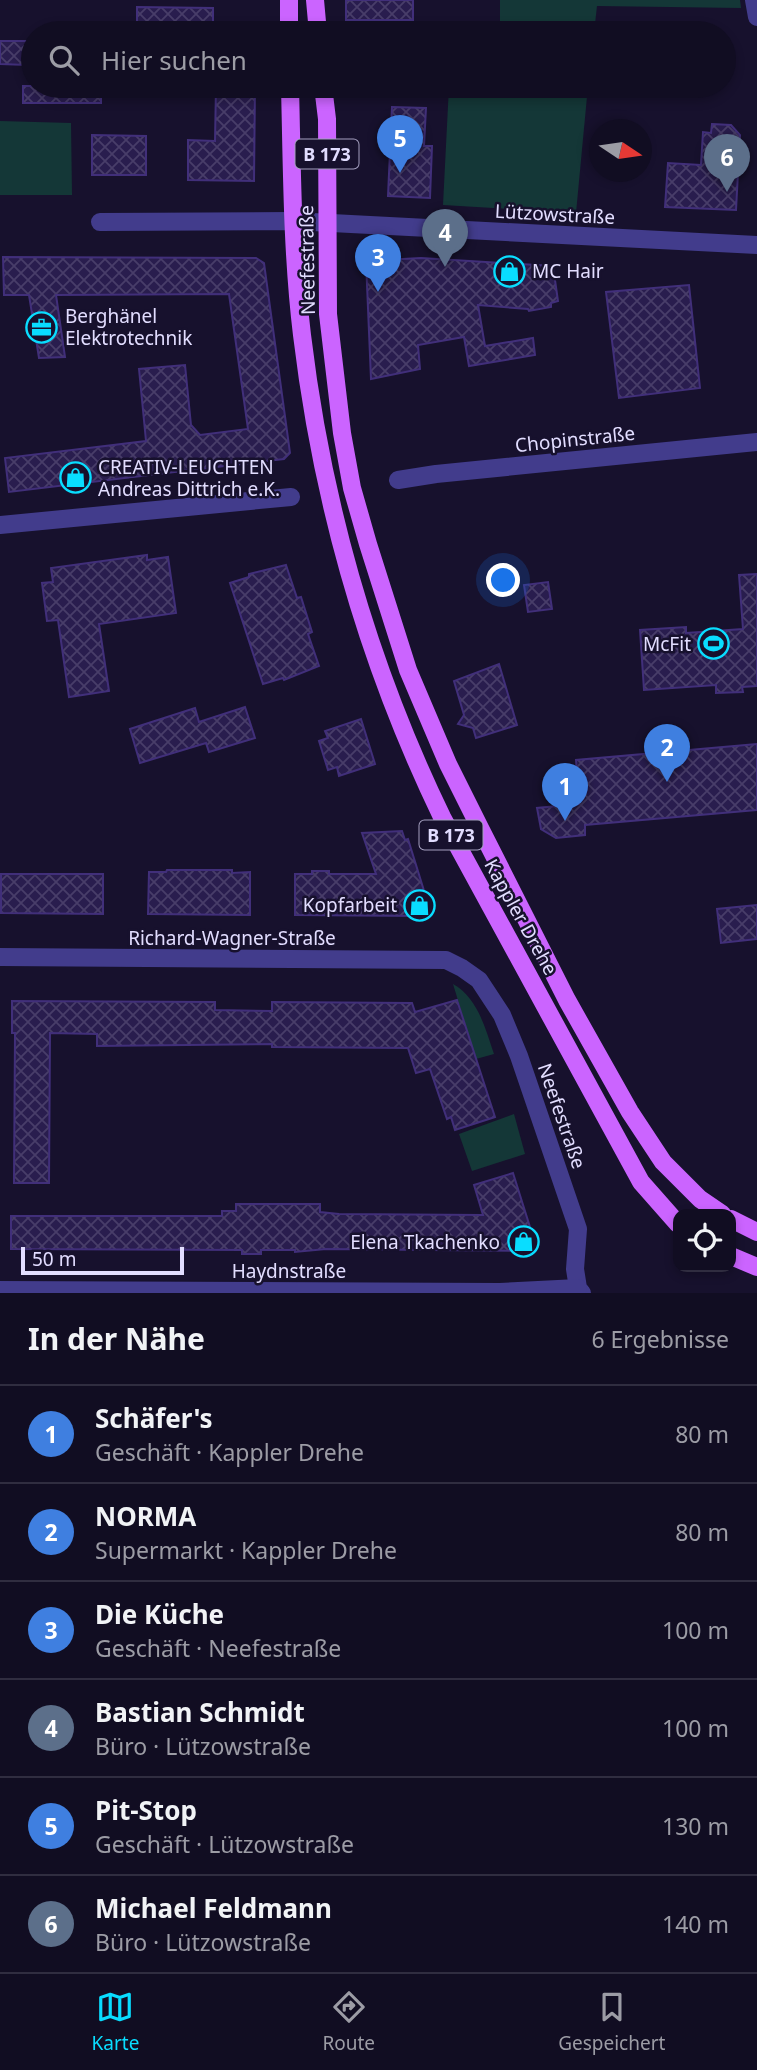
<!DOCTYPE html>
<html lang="de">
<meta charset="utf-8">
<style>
:root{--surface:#110d22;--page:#1e1b2f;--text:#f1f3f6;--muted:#9c9ca5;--line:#302d40;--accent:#09ddff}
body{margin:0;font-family:"Noto Sans",sans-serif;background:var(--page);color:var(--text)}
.controls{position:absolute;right:21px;bottom:21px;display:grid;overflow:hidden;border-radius:14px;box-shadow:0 4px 10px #0003}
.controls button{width:63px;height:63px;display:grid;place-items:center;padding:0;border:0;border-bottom:2px solid var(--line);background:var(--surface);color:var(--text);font:35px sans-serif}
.compass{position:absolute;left:589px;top:119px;width:63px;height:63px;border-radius:50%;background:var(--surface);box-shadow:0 4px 10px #0003;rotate:103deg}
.scale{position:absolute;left:21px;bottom:18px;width:163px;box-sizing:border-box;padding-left:7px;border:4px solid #e2ddff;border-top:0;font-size:19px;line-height:24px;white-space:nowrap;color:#e2ddff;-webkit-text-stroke:5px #17112d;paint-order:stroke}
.you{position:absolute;left:504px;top:581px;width:24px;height:24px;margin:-18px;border:5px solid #fff;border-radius:50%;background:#1a73e8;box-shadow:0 0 0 10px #1a73e833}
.badge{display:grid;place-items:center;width:46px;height:46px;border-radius:50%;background:var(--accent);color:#fff;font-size:23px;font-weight:700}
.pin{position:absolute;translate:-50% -58px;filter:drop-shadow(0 2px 4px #0008)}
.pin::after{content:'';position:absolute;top:37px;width:24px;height:21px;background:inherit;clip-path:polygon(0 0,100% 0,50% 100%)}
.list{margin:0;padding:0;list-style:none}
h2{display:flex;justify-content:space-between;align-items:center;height:91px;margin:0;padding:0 28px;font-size:30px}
h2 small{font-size:23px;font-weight:400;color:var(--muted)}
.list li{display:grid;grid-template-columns:46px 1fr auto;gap:21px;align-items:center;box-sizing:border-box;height:98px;padding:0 28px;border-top:2px solid var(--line)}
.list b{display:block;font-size:26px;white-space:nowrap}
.list p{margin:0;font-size:23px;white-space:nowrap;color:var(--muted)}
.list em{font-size:23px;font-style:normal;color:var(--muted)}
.icon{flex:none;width:38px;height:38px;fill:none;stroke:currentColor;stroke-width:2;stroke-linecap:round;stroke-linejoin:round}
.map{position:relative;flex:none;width:757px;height:1293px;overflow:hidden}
.search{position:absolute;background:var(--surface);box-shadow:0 4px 10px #0003;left:21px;right:21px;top:21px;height:77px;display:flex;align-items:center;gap:18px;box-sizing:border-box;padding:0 24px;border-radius:38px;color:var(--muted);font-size:26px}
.sheet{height:679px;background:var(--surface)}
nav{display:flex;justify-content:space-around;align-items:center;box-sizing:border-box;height:98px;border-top:2px solid var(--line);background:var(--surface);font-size:19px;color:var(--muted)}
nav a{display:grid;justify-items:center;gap:4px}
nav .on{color:var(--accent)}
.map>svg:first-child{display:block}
.green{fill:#143737}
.building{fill:url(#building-cross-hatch);stroke:#412f7a;stroke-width:2}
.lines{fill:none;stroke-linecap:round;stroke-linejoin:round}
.minor{stroke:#423c8c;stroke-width:18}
.major{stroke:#cb64ff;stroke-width:18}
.labels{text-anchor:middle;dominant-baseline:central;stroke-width:5;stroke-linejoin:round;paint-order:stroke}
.shield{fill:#17112d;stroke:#a5a0c0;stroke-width:2}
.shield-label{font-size:18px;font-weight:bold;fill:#e2ddff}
.street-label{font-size:19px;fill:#e2ddff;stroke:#17112d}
.poi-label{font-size:19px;fill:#e2ddff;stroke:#17112d;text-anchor:start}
</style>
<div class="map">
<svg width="757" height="1293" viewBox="0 0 757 1293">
<defs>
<pattern id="building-cross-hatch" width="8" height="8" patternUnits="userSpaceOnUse" patternTransform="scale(1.75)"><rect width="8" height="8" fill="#291d4e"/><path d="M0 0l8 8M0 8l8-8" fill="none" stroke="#483d69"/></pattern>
</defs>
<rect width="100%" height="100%" fill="#17112d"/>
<g class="green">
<polygon points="500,0 740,0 741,8 597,6 594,33 500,33"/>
<polygon points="449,86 588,86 576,213 443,205"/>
<polygon points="0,121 71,123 72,195 0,195"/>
<path d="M453,984C478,998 485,1028 494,1054L476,1059Z"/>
<polygon points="514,1114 525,1154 472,1171 459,1134"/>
</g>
<g class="building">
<rect x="346" y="0" width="67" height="20"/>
<polygon points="137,7 213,8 213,25 137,24"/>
<polygon points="0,41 28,41 27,65 0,64"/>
<rect x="23" y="86" width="78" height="17"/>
<polygon points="216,86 255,86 254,181 188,180 188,140 215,141"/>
<polygon points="392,107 426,108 424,146 432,146 430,198 388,196"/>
<polygon points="712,124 731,125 740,135 736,210 665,207 668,163 701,165 703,132 711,133"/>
<polygon points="92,135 146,136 146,175 92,175"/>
<polygon points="3,257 256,258 264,263 290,453 284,459 9,492 5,458 146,441 139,369 185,365 191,425 200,435 248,429 229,294 56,295 65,357 39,358 29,295 4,295"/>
<polygon points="421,258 553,266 558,301 551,303 551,307 529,311 528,309 478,305 485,346 533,338 535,355 469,366 464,337 418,345 420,369 371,379 366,261"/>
<polygon points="689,285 700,388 619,398 606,292"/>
<polygon points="147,555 147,560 168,557 176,613 99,624 109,691 69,697 58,620 47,621 42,583 53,582 51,568"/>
<polygon points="286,565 297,598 301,597 312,632 308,634 319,666 284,680 283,678 263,684 230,583 249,577 249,574"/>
<polygon points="757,574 757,686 742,687 743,692 716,693 716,685 644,690 640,630 686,627 686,633 743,629 739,575"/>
<polygon points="548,582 552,609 528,612 524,585"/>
<polygon points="499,664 517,725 476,738 473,728 458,724 464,715 454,681"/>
<polygon points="245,707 255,738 209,752 206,743 140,763 130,729 195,708 199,722"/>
<polygon points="361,719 375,764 339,776 337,767 328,770 319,741 328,738 325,731"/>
<polygon points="757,744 757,810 585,825 585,835 556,838 541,829 537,808 579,804 576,760"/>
<polygon points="402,831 405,840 408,839 425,894 423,895 427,906 420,916 295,915 295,874 312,874 312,871 329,871 329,874 376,874 362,833"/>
<polygon points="167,870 232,870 232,873 250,872 250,915 148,914 149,872 166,872"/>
<polygon points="1,874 103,874 103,914 1,913"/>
<polygon points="757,905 757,939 721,943 717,909"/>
<polygon points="457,1000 495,1117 455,1130 451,1117 447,1119 430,1069 416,1073 408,1048 272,1047 272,1044 97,1046 97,1034 50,1033 49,1183 14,1183 15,1033 12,1033 12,1001 215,1002 215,1010 272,1011 272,1002 412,1003 415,1012"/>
<polygon points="513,1173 535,1243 531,1251 326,1249 295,1252 295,1250 261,1250 261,1254 242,1254 242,1250 11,1249 11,1216 222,1216 222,1211 236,1211 236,1204 320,1204 320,1212 339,1214 483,1215 474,1185"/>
</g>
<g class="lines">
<g class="minor">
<polyline points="754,0 757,17"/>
<polyline points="100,222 293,221 757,245"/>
<polyline points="398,480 436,474 757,442"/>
<polyline points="0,525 291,497"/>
<polyline points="0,957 446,960 462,968 479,980 502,1015 519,1056 578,1229 575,1269 578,1288 582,1293"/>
<polyline points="0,1290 500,1292 578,1288"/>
</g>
<g class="major">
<polyline points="289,0 289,33"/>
<polyline points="315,0 318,33"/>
<path d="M290,86C292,169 292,252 302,335C322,502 369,666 442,817L641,1182L678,1224"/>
<polyline points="323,86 327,119 328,314 342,433 352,488 368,544 408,670 448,764 480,828 567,1000 630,1112 663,1162 700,1199 722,1214"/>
<polyline points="731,1219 757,1232"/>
<polyline points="731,1256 757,1267"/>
</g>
</g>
<defs>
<symbol id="shop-ring" viewBox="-11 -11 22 22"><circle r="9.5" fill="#17112d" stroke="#09ddff" stroke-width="1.5"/><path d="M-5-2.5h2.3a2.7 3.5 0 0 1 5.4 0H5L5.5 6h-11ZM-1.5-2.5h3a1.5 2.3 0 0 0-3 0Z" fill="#09ddff"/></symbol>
<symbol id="office-ring" viewBox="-11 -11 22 22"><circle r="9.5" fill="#17112d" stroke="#09ddff" stroke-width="1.5"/><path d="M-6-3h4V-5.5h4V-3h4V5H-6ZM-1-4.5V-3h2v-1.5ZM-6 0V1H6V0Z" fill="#09ddff"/></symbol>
<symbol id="stadium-ring" viewBox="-11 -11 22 22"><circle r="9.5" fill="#17112d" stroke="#09ddff" stroke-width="1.5"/><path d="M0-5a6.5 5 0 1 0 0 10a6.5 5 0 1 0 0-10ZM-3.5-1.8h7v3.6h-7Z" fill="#09ddff"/></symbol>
</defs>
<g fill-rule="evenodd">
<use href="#shop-ring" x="492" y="254" width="35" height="35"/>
<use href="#office-ring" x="24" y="310" width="35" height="35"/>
<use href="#shop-ring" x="58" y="460" width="35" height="35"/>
<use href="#stadium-ring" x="696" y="626" width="35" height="35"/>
<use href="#shop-ring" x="402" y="888" width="35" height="35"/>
<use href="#shop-ring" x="506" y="1224" width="35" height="35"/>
</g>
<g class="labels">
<g class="shield">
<rect x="295.5" y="139.5" width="63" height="29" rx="5"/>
<rect x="419.5" y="820.5" width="63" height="29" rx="5"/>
</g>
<g class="shield-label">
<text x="327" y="154">B 173</text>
<text x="451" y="835">B 173</text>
</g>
<g class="street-label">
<text transform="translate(555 214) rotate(3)">Lützowstraße</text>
<text transform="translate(307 260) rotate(-91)">Neefestraße</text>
<text transform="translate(575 439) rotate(-6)">Chopinstraße</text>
<text transform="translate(521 917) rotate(61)">Kappler Drehe</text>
<text x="232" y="938">Richard-Wagner-Straße</text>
<text transform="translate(562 1116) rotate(71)">Neefestraße</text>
<text x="289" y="1271">Haydnstraße</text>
</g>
<g class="poi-label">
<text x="532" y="271">MC Hair</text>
<text x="65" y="316">Berghänel<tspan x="65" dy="22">Elektrotechnik</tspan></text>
<text x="98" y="467">CREATIV-LEUCHTEN<tspan x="98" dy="22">Andreas Dittrich e.K.</tspan></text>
<text x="691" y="644" text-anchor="end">McFit</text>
<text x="397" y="905" text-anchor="end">Kopfarbeit</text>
<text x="500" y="1242" text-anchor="end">Elena Tkachenko</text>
</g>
</g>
</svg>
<div class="controls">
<button><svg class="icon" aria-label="locate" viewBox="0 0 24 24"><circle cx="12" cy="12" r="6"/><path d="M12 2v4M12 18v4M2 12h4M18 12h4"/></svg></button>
</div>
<svg class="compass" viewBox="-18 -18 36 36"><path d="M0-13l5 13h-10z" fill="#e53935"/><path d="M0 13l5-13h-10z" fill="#9c9ca5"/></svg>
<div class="scale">50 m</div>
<div class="you"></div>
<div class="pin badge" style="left:565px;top:821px;background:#3f7fe0">1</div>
<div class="pin badge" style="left:667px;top:782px;background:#3f7fe0">2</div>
<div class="pin badge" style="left:378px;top:292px;background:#3f7fe0">3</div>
<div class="pin badge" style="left:445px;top:267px;background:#5c6f8a">4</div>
<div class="pin badge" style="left:400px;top:173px;background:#3f7fe0">5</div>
<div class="pin badge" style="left:727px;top:192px;background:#5c6f8a">6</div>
<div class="search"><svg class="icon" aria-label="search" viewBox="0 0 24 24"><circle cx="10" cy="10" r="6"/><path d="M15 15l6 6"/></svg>Hier suchen</div>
</div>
<section class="sheet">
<h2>In der Nähe<small>6 Ergebnisse</small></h2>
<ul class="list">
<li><span class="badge" style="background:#3f7fe0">1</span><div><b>Schäfer's</b><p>Geschäft · Kappler Drehe</p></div><em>80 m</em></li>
<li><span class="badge" style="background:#3f7fe0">2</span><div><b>NORMA</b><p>Supermarkt · Kappler Drehe</p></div><em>80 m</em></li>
<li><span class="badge" style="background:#3f7fe0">3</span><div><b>Die Küche</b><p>Geschäft · Neefestraße</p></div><em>100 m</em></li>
<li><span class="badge" style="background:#5c6f8a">4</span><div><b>Bastian Schmidt</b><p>Büro · Lützowstraße</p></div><em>100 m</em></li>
<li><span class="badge" style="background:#3f7fe0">5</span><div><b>Pit-Stop</b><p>Geschäft · Lützowstraße</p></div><em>130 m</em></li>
<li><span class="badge" style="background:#5c6f8a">6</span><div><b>Michael Feldmann</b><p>Büro · Lützowstraße</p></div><em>140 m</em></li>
</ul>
</section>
<nav>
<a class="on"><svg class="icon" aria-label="map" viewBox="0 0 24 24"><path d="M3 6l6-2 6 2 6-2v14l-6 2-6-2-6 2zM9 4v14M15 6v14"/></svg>Karte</a>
<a><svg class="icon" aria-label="directions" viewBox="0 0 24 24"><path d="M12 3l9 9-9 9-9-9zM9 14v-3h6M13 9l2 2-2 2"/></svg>Route</a>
<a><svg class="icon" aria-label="saved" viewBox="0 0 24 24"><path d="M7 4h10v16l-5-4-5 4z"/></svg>Gespeichert</a>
</nav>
